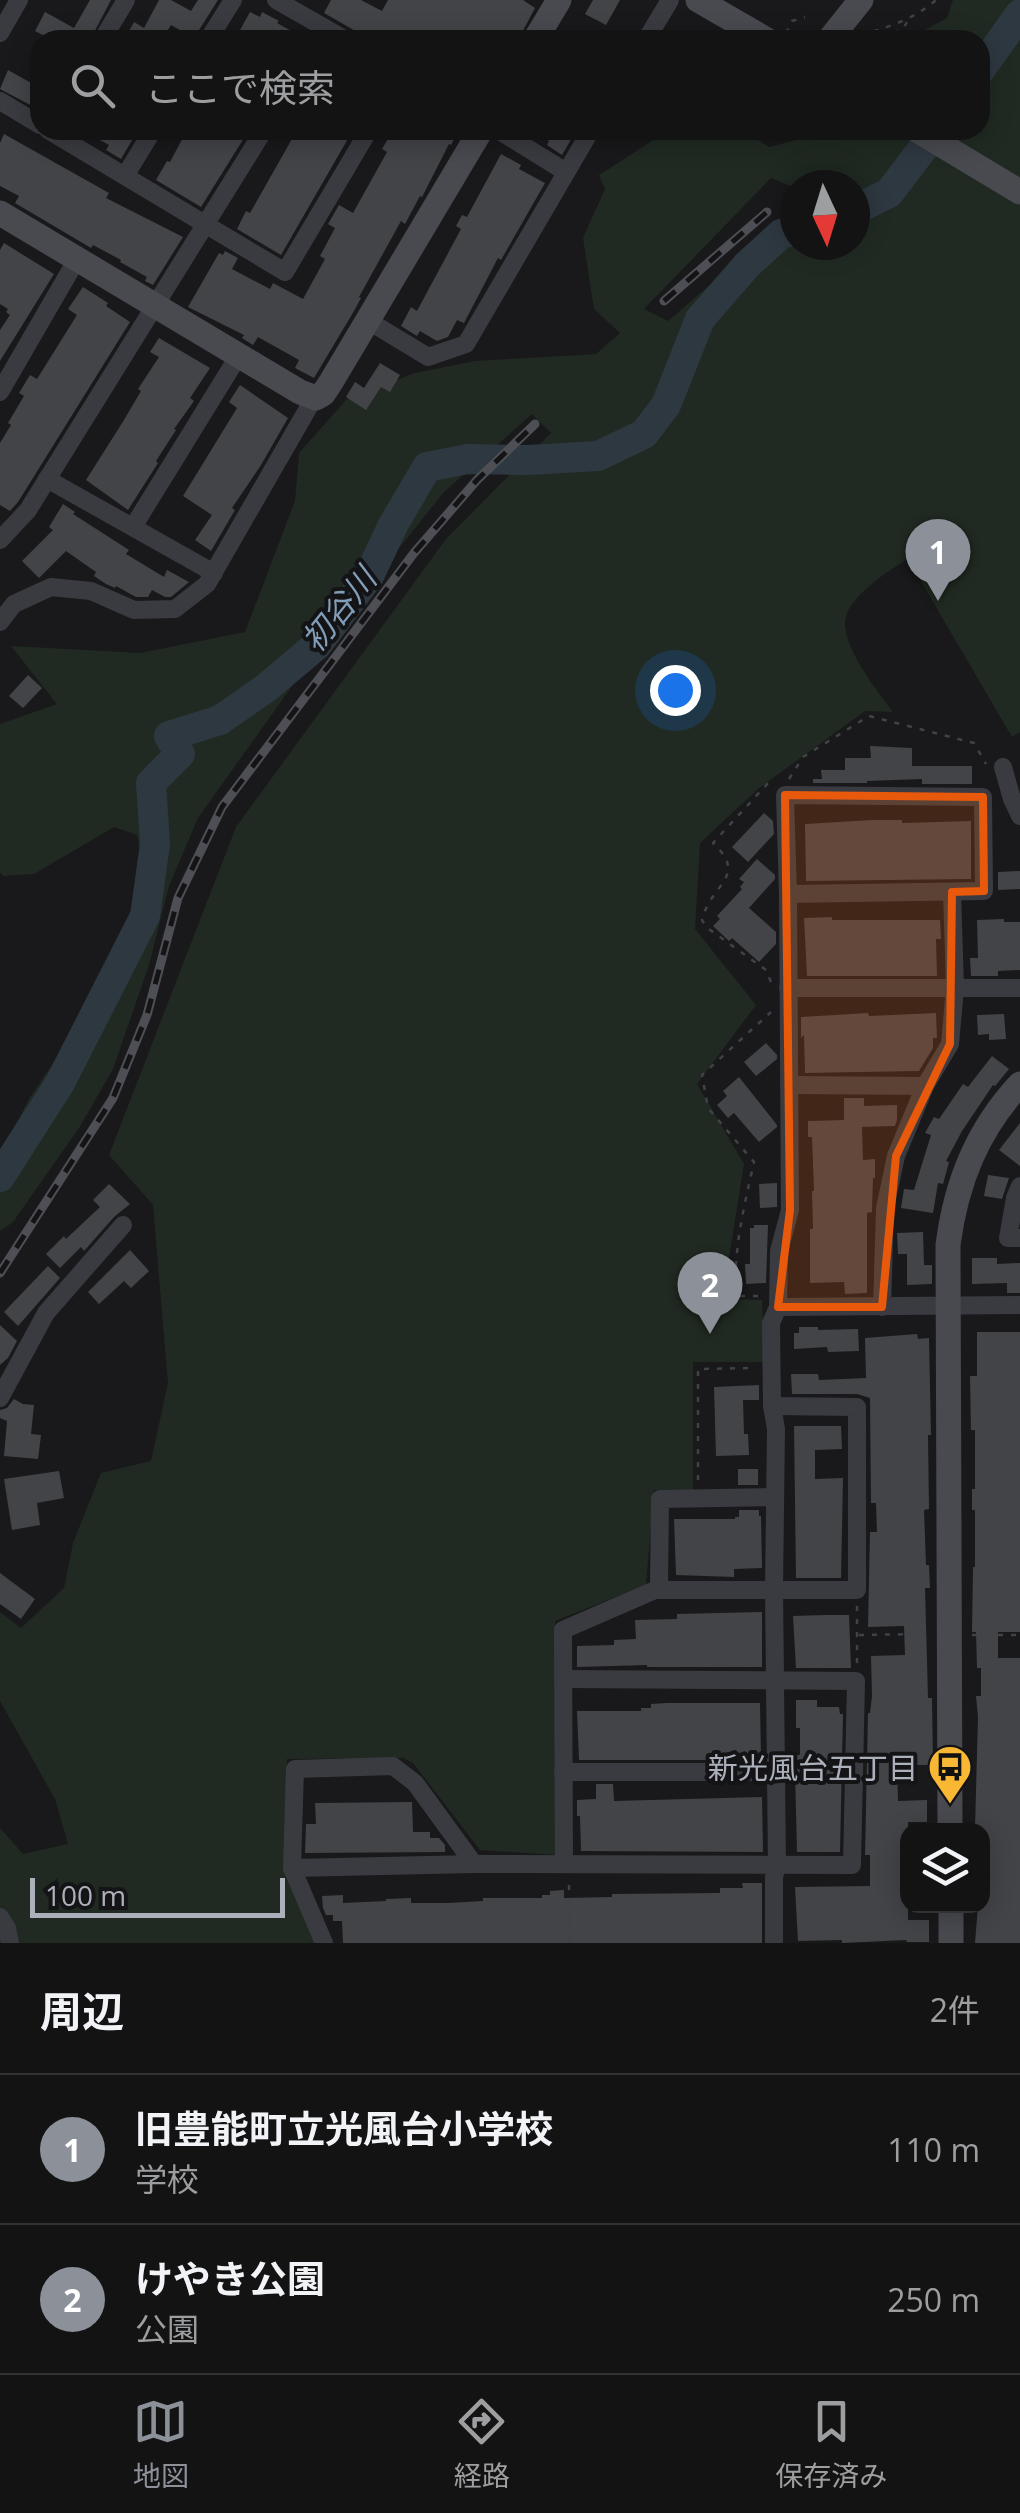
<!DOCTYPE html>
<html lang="ja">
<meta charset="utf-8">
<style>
:root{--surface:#131314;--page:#1c1c1d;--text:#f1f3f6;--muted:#9d9ea0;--line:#323234;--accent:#8c9099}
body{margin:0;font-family:"Open Sans","Noto Sans JP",sans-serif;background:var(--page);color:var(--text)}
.controls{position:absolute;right:30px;bottom:30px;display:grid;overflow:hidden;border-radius:20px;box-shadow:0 5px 25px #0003}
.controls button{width:90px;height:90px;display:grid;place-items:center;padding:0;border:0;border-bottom:2px solid var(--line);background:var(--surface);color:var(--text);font:50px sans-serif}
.compass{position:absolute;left:780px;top:170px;width:90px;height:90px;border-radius:50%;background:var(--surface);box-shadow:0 5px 25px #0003;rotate:176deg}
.scale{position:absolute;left:30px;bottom:25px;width:255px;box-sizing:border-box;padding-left:10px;border:5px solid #abb0bb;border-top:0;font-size:28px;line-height:35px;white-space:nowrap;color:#abb0bb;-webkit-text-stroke:8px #141416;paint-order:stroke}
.you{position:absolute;left:675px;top:690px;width:35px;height:35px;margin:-25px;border:8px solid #fff;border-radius:50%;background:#1a73e8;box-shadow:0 0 0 15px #1a73e833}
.badge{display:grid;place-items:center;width:65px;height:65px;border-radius:50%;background:var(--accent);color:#fff;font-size:32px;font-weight:700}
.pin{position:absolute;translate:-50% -82px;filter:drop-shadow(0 2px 5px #0008)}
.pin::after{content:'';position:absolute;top:52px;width:35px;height:30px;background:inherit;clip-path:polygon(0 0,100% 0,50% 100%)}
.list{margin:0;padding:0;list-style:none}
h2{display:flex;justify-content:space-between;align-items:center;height:130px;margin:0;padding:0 40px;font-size:42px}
h2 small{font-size:32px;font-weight:400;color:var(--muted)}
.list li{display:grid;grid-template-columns:65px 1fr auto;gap:30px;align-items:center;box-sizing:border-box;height:150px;padding:0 40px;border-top:2px solid var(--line)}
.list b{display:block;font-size:38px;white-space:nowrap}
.list p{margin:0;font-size:32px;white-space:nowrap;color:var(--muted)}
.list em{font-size:32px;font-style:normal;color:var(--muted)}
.icon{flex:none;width:55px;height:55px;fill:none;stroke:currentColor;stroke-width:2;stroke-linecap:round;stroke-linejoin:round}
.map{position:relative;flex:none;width:1020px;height:1943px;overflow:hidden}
.search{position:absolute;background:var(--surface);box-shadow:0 5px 25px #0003;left:30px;right:30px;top:30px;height:110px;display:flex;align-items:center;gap:25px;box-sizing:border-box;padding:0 35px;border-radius:30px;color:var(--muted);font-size:38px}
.sheet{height:430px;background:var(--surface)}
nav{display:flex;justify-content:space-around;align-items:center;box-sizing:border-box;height:140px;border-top:2px solid var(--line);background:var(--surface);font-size:28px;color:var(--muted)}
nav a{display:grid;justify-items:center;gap:5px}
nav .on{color:var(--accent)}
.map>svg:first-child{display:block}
.green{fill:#202a22;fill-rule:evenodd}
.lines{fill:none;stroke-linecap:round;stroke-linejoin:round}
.river{stroke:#2e3840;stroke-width:30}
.building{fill:#434448}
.path{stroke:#404247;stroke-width:2.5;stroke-dasharray:5 8;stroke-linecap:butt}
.street{stroke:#3a3b40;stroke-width:18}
.secondary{stroke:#484a50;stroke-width:25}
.rail-casing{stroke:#4d4f55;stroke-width:9}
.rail{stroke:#141416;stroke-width:5;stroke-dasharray:15;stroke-linecap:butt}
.marked{fill:#e8590c;fill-opacity:0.2;stroke:#e8590c;stroke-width:8;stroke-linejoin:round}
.labels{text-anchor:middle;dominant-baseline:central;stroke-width:8;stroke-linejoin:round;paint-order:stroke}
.poi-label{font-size:30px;fill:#abb0bb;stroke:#141416;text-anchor:end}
.water-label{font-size:32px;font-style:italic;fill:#819db7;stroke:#141416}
</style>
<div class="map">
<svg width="1020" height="1943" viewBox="0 0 1020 1943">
<rect width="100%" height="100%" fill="#19191b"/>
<path class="green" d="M953,0H1020V732L1012,737L908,559C889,570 853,594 846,616C838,642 878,692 893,712L865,711L758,789L700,843L695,929L756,1005L697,1084L744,1164L726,1277H732L733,1299L762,1300L764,1362H693V1490H654L646,1585L555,1621L556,1855L480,1850L413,1763L403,1758L287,1759L284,1869L318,1943H0V1828L23,1854L68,1844L55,1799L0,1701V1612L21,1628L64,1588L73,1543L101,1473L151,1461L168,1383L153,1205L109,1155L236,827L446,539L551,433L532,414L444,492L317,651L198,818L169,886L149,965L113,1069L79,1128L13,1222L0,1231V1155L29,1099L105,985L135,919L144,871L137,835L114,827L34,874L3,876L0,872V724L57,704L11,646L140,653L245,632L295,501L299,453L346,400L415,373L475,361L596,354L620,333L594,309L583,238L605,189L599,175L655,139L693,130H742L769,147L812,136L820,130H980V40H906L947,18ZM771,178L795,188V185H855V245H795V211L668,321L644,309Z"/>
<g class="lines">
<g class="river">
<polyline points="980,70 1020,14"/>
<polyline points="855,210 889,193 937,130"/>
<polyline points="0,1177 60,1083 145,916 155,844 151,783 180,754 169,736 220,720 266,688 317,645 369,576 393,525 427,467 468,459 528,460 598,456 644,434 666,405 700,319 747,265 781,234 795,230"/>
</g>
</g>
<g class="building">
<polygon points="90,0 111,0 90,40 53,40 35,31 45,12 74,28"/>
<polygon points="159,0 171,0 191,11 198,0 218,0 194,38 171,25 163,38 167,40 124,40 134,22 144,28"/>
<polygon points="331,0 361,0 382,11 388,0 523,0 535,8 518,40 365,40 352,29 324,13"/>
<polygon points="593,0 620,0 606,25 585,14"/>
<polygon points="250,12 260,17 262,12 279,21 277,23 308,40 259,40 240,30"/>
<polygon points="8,70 40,88 40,110 0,89"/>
<polygon points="81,130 138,130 121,159 106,150 109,145"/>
<polygon points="187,130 249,130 201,207 156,180 167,161 170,162"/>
<polygon points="297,130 353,130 281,255 237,229 246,211 250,213"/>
<polygon points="393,130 459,130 451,145 449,144 422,197 420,196 405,224 401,221 359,297 361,298 354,311 314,378 295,368 299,360 258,337 253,345 242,338 244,335 188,307 219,253 223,255 225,251 238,258 232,269 270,289 273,283 303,299 325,259 320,256 335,228 328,224 339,205 353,213 387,152 382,149"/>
<polygon points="528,130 563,130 573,136 562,155 547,145 549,141"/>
<polygon points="4,134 109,193 106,198 183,237 153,285 145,281 147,277 120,262 121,260 93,245 91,248 15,203 19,196 0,186 0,143"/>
<polygon points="501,154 521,165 519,169 545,183 501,260 498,258 464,323 457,320 448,337 437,341 420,331 417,336 401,326 411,307 417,311 461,229 456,226 462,215 467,217"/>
<polygon points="4,243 54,274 0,361 0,330 10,315 6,312 8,309 0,304 0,250"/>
<polygon points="83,287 108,303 106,306 130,322 18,502 10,511 0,505 0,443 11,425 8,423 24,396 19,393 30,375 37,379 77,315 68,309"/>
<polygon points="159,338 210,368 190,398 194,401 174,429 176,430 156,461 158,463 128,510 86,480 124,420 141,391 138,389 159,357 150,352"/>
<polygon points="380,363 400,375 390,392 381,387 366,410 346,397 355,382 364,388"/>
<polygon points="240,385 288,418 261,465 232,508 235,510 211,551 195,540 212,515 183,496 237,408 229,402"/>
<polygon points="63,504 75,512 73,514 129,550 126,554 164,577 167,570 189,582 171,597 165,597 152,590 148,597 136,597 116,586 115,588 106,584 94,576 96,572 66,551 39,578 22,561 53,530 49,527"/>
<polygon points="28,675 42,688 23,708 9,696"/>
<polygon points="870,746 912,748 912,766 972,766 972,784 922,784 922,779 867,781 867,783 813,783 813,779 822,779 821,770 845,770 845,758 871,758"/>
<polygon points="764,813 773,821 774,834 748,862 732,847"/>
<polygon points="872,820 902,820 902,823 971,821 971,879 806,881 805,824"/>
<polygon points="757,859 775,875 775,879 749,908 776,932 776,944 759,962 732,938 729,941 713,926 720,919 717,916 742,889 740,887 744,882 739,879"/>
<polygon points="1020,871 1020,889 998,890 998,872"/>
<polygon points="832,917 832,920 940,920 941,939 936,939 937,976 807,976 804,918"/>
<polygon points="1004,919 1004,922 1020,922 1020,970 998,971 998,976 971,976 970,958 978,958 977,920"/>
<polygon points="868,1013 869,1016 936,1013 937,1038 933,1038 933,1048 919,1071 805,1073 804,1035 801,1038 801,1017"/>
<polygon points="1004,1014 1006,1039 989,1040 989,1034 978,1035 977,1015"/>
<polygon points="766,1043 777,1055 777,1059 756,1076 744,1062"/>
<polygon points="992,1056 1009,1069 995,1086 993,1085 962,1131 946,1161 949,1162 943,1184 938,1183 933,1213 901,1208 904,1189 914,1190 931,1135 925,1133 934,1117 939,1119 963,1084 968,1087"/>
<polygon points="739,1077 777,1125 777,1127 759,1142 734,1113 728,1118 717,1105 727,1096 723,1091"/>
<polygon points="844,1098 864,1098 864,1106 897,1105 897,1120 895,1126 862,1127 863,1160 875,1159 875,1178 873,1178 872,1212 867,1213 867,1293 845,1294 844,1282 810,1283 810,1229 813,1229 812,1191 814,1191 812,1137 808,1137 808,1121 844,1120"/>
<polygon points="1020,1123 1020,1166 999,1150"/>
<polygon points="988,1175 1009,1178 1002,1199 984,1196"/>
<polygon points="777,1183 777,1207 760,1208 759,1184"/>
<polygon points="109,1184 130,1204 114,1217 84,1251 81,1247 60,1268 46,1254 64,1236 66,1239 100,1207 93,1200"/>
<polygon points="754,1225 768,1225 766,1283 746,1284 745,1264 750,1264 750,1228 754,1228"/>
<polygon points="923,1232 924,1265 932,1265 932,1284 907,1285 907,1254 898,1254 897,1233"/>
<polygon points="130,1250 149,1271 131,1288 124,1281 99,1304 88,1292"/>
<polygon points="972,1258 997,1258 997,1264 1020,1263 1020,1293 1007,1293 1007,1283 972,1284"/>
<polygon points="48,1266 60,1278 18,1326 4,1312"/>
<polygon points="0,1325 17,1341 8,1358 0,1365"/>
<polygon points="799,1327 818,1327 818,1330 858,1329 859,1351 828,1352 827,1347 794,1349 794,1333 799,1333"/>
<polygon points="977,1332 1020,1332 1020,1632 998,1632 998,1658 1020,1658 1020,1943 975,1943 978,1906 982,1906 982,1830 975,1828 978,1717 976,1696 981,1696 981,1668 977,1668 976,1632 972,1632 973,1567 975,1567 975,1510 972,1510 972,1489 975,1489 975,1430 971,1430 970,1376 977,1376"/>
<polygon points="917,1334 918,1339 929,1338 931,1435 928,1435 929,1509 924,1510 926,1565 929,1565 930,1588 925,1588 928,1698 932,1698 933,1765 897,1765 898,1801 927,1800 927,1822 908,1822 908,1920 929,1920 929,1942 907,1942 906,1940 842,1943 842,1940 798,1941 795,1887 870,1886 870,1855 865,1855 868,1713 870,1713 872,1696 871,1656 905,1655 904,1626 868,1627 870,1532 877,1532 876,1503 871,1503 870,1398 857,1394 792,1394 791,1374 818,1374 819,1380 866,1378 865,1338"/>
<polygon points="759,1385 759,1400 743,1400 744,1434 748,1434 749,1455 716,1456 714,1387"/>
<polygon points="14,1399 23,1404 34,1405 31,1434 41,1435 38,1459 4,1456 7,1421 0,1418 0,1410 7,1408"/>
<polygon points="794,1426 841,1426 842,1449 815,1450 815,1479 843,1478 841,1578 796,1578"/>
<rect x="738" y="1469" width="20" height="16"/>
<polygon points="59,1471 64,1498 37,1503 40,1525 12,1530 4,1479"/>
<polygon points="739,1510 759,1510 759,1516 761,1516 762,1568 734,1569 734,1577 676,1575 674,1519 735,1519 735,1517 739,1517"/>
<polygon points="0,1573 35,1599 21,1619 0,1604"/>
<polygon points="762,1612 762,1667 647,1667 647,1665 577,1667 577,1646 614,1645 614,1640 636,1639 635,1620 677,1619 677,1614"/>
<polygon points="826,1615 849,1615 851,1668 796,1668 793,1616"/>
<polygon points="796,1700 817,1700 817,1707 839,1707 840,1714 843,1714 840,1852 797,1852 795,1770 793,1770 792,1755 800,1755 800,1728 796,1728"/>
<polygon points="667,1703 760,1703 761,1757 732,1758 732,1760 579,1760 577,1711 641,1711 641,1708 651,1708 651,1704"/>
<polygon points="596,1784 613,1784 614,1801 762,1797 763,1852 581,1851 580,1816 577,1816 577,1800 596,1799"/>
<polygon points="412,1802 413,1832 430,1832 430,1838 439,1838 445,1845 445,1852 305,1853 306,1824 316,1824 315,1803"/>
<polygon points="742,1883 762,1883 762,1943 343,1943 342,1921 333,1921 333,1915 326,1915 323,1908 322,1896 343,1895 343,1903 386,1901 386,1899 411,1898 411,1903 448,1903 483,1901 483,1898 542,1898 542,1895 550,1895 550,1891 564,1890 564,1898 612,1897 612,1894 720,1893 720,1888 743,1888"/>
</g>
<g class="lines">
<g class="path">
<polyline points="786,33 792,21 805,17"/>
<path d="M861,35C889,27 914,19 936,0"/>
<polyline points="869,40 903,29 907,22"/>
<polyline points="789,779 803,757 869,716 974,743 986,764"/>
<path d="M771,982L766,970L706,927L702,920C711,883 749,877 713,843L769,782H771"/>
<path d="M758,1296H736C733,1250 744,1207 754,1162L708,1108L702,1075L771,1012"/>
<polyline points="698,1480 698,1369 754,1368"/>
<polyline points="859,1635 926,1634"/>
<polyline points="972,1635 1020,1635"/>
<polyline points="857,1663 857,1606"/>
<polyline points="569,1885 569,1943"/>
</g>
<g class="street">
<polyline points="276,0 346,40"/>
<polyline points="0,33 19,0"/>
<polyline points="102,40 126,0"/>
<polyline points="208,40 233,0"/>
<polyline points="646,40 670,0"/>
<polyline points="0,101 40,125"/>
<polyline points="48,130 285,272 369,130"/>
<polyline points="498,130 566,172"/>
<polyline points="125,176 153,130"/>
<polyline points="367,320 428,357 466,344 591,130"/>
<polyline points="0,392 77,259"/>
<polyline points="47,479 214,573"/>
<polyline points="133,527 239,355"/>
<polyline points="0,540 28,510 264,130"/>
<polyline points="0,622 14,604 51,587 91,591 134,610 175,609 207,584 314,398"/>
<polyline points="1003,767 1012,799 1020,816"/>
<polyline points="788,988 955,988 952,892"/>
<polyline points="789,1085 925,1086"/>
<polyline points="1020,1186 1015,1198 1008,1238 1020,1238"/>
<polyline points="778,1307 779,1251 790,1210 788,894 984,891 983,797 785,795 788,894"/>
<polyline points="882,1307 885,1208 896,1156 925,1086 950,1044 955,988 1020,988"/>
<polyline points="0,1398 46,1313 123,1225"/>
<polyline points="659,1590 660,1499 774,1497"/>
<polyline points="563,1772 775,1772"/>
<polyline points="564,1864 563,1630 655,1590 857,1590 857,1407 772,1406"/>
<polyline points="292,1868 474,1864"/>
<polyline points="0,1917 7,1928 10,1943"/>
<polyline points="324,1943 292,1868 295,1769 393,1766 415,1783 474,1864 852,1865 856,1681 563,1679"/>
<polyline points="774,1943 774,1877 777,1866 774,1589 776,1429 772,1406 771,1323 778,1307 1020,1305"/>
</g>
<g class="secondary">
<polyline points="698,0 767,40"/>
<polyline points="535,40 559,0"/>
<polyline points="829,40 861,0"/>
<polyline points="917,130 1020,192"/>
<polyline points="0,213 300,392 316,398 323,394 331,382 481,130"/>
<path d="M950,1830L948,1245C956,1183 977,1130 1020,1084"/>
<polyline points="951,1906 951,1943"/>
</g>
<defs>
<g id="rail">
<polyline points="664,301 767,212"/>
<polyline points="0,1273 113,1098 147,1015 178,898 222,807 414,553 477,480 535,424"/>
</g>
</defs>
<use href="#rail" class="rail-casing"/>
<use href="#rail" class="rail"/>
</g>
<path class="marked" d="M785,795L983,797L984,891L952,892L950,1044L896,1156L882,1307H778L790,1210Z"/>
<defs>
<symbol id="bus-pin" viewBox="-11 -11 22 30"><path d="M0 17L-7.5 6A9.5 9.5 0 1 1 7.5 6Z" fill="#f8b834" stroke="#141416"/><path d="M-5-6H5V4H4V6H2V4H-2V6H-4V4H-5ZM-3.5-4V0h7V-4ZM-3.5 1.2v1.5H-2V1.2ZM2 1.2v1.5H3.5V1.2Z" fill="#111"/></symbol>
</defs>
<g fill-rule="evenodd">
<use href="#bus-pin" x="925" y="1742" width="50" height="68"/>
</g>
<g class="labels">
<g class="poi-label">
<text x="918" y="1767">新光風台五丁目</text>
</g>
<g class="water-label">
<text transform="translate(338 609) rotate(-51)">初谷川</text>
</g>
</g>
</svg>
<div class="controls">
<button><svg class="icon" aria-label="layers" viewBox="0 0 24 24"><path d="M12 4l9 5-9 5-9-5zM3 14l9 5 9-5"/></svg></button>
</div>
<svg class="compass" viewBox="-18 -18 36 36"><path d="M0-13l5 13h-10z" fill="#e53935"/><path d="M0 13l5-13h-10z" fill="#9d9ea0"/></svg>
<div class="scale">100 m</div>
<div class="you"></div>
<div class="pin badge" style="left:938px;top:601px">1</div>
<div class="pin badge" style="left:710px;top:1334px">2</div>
<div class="search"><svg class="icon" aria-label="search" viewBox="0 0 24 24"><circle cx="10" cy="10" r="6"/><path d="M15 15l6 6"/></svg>ここで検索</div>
</div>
<section class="sheet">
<h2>周辺<small>2件</small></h2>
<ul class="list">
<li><span class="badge">1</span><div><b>旧豊能町立光風台小学校</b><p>学校</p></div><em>110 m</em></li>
<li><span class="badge">2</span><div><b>けやき公園</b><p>公園</p></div><em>250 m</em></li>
</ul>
</section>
<nav>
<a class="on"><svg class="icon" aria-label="map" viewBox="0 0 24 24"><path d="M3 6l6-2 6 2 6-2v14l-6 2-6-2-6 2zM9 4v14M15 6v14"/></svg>地図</a>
<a><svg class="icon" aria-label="directions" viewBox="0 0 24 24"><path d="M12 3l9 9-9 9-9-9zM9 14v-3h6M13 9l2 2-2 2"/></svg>経路</a>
<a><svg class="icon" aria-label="saved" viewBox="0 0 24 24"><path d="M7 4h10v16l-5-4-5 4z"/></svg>保存済み</a>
</nav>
